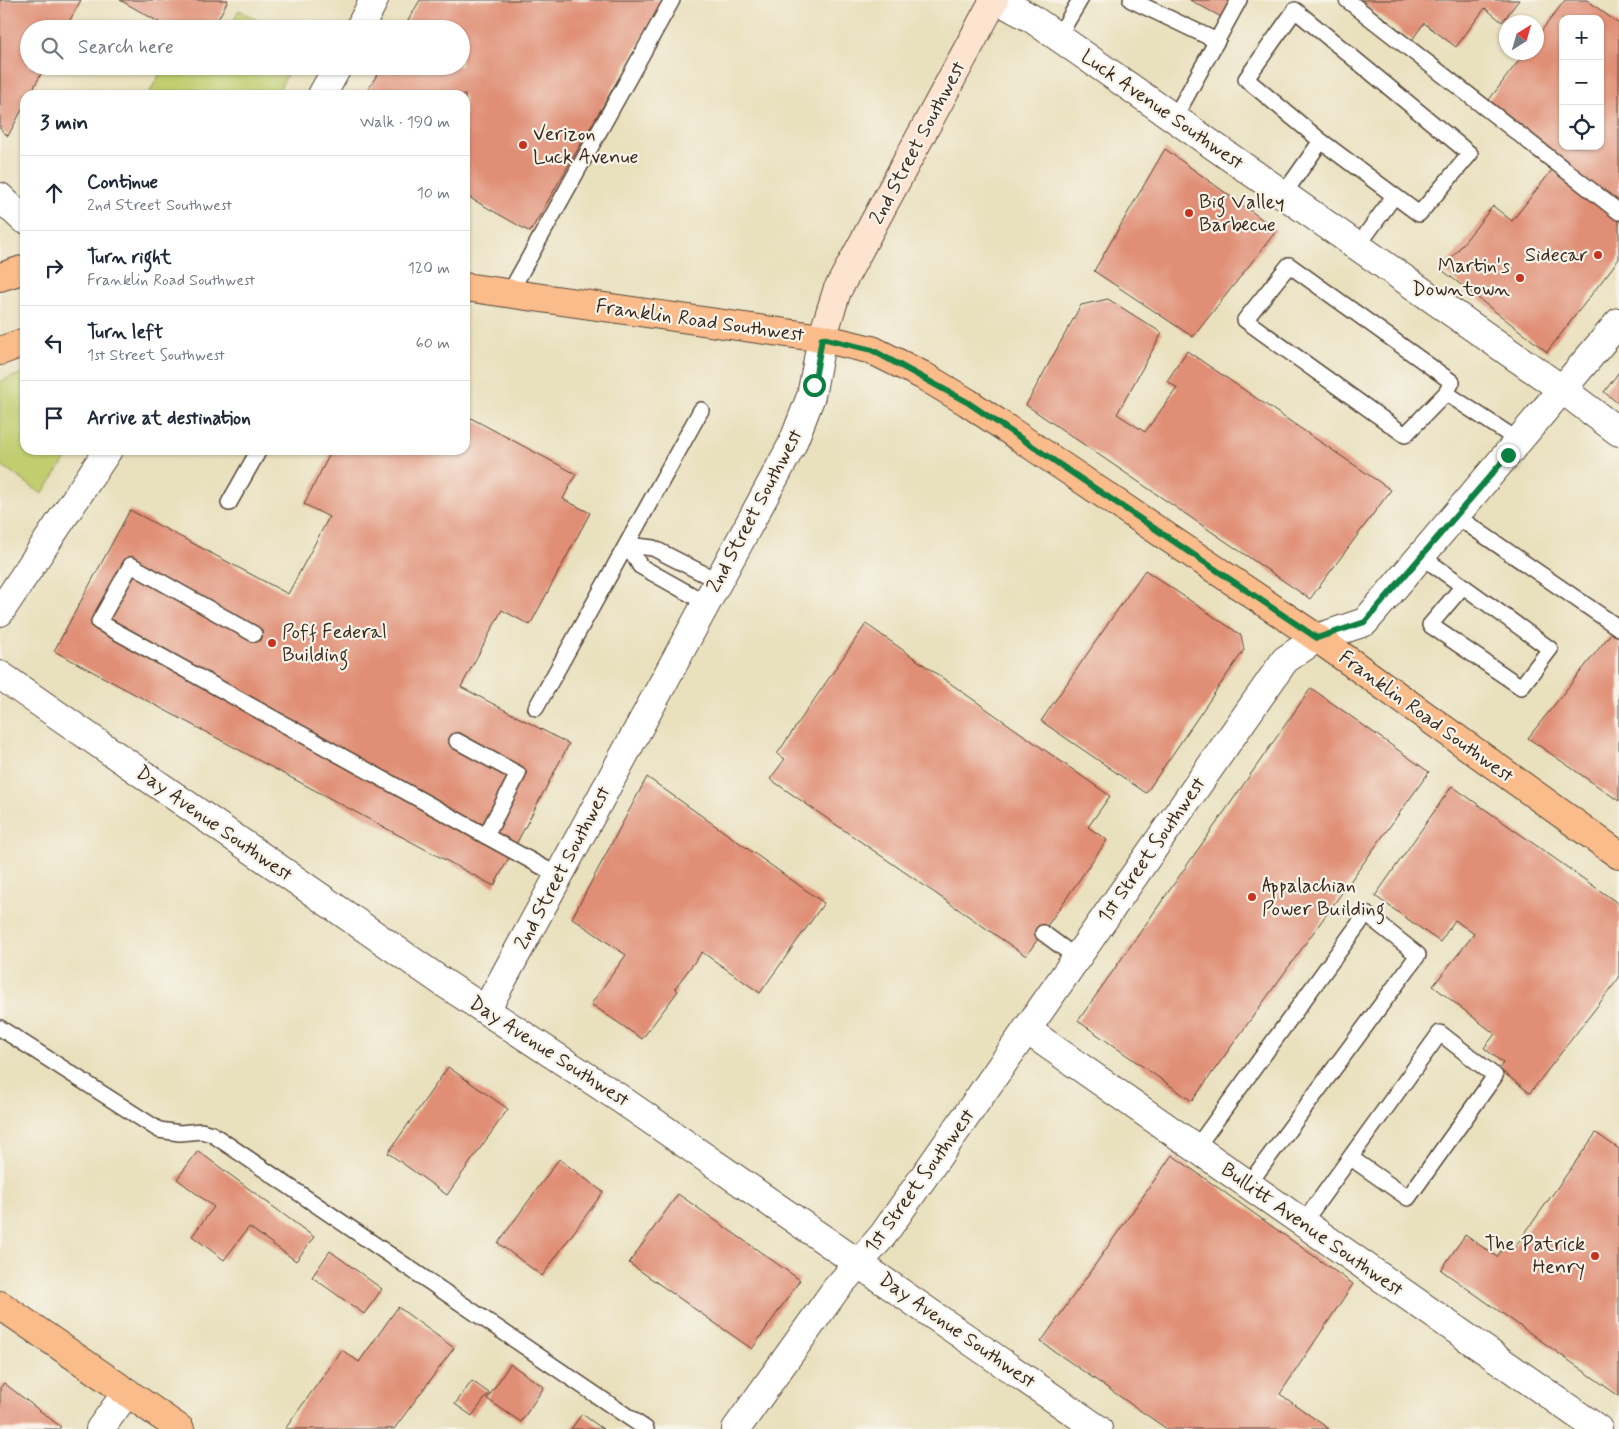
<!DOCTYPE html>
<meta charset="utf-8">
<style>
:root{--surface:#fff;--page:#f2f2f3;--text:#1f2937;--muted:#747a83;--line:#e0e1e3}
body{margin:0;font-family:Mynerve,sans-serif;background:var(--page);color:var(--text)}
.controls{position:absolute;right:15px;top:15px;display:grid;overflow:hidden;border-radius:10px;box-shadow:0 1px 4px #0004}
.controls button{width:45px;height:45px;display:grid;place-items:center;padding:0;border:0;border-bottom:1px solid var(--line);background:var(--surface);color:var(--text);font:25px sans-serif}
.compass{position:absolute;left:1499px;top:15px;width:45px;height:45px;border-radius:50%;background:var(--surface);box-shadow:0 1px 4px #0004;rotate:37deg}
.stop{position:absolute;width:15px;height:15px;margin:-11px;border:4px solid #0b8043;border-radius:50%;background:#fff}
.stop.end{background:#0b8043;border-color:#fff;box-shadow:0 1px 5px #0008}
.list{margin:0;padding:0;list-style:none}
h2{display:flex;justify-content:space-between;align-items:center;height:65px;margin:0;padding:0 20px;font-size:21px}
h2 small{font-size:16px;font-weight:400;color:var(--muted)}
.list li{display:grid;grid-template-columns:32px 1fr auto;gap:15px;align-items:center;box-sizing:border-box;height:75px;padding:0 20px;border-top:1px solid var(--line)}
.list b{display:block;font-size:19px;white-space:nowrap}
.list p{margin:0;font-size:16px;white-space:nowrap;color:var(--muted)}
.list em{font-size:16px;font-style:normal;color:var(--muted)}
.icon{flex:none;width:28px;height:28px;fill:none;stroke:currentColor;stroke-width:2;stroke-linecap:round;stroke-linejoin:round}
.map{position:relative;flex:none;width:1619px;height:1429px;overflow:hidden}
.search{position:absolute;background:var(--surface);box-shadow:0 1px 4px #0004;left:20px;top:20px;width:450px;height:55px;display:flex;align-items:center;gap:12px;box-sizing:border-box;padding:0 18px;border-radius:28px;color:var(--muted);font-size:19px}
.panel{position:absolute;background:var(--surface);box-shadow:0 1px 4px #0004;left:20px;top:90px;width:450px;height:365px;border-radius:15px}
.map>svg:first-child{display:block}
.green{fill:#c0ce70;stroke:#7e7c47}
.building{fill:#e08e74;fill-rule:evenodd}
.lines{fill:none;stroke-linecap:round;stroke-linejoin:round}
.service-casing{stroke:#554536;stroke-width:18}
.minor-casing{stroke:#554536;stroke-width:30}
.tertiary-casing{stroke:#554536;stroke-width:30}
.secondary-casing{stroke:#554536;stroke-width:30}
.primary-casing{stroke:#554536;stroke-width:30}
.service{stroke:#fff;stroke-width:15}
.minor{stroke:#fff;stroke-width:28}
.tertiary{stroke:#fff;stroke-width:28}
.secondary{stroke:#fde4d0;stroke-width:28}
.primary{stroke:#f9bc8a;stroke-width:28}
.route{stroke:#0b8043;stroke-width:6}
.poi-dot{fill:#c8321e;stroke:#f7f3e8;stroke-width:2}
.labels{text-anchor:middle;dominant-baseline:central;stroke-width:4.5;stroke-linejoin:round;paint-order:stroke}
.street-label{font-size:20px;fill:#3b2a1e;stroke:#f7f3e8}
.poi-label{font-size:20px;fill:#3b2a1e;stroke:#f7f3e8;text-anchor:start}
</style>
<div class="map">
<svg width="1619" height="1429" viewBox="0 0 1619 1429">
<rect width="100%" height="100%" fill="#f7f3e8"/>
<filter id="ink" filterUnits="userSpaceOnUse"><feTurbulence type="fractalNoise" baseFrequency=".02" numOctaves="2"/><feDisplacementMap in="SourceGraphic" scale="10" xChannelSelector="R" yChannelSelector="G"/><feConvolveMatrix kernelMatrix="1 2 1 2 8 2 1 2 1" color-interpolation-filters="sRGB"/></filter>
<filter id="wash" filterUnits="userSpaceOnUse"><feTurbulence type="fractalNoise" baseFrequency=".0096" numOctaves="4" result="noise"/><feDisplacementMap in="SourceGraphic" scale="20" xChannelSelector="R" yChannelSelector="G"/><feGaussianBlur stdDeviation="1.12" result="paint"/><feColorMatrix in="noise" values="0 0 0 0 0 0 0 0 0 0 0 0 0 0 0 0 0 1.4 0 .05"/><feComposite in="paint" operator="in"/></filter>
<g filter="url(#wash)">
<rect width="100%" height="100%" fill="#e9e0bd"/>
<g class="green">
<polygon points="239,10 273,29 228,29"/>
<polygon points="164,66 292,66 276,95 148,95"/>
<polygon points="25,372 25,450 72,450 42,494 0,464 0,381"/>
</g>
<g id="blocks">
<g class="building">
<polygon points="0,0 81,0 65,29 29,29 29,66 45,66 30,95 25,95 25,104 8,136 0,129"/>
<polygon points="120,0 228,0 213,29 171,29"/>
<polygon points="420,0 664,0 530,232 465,195 465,95 365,95 382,66 461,66 461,29 403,29"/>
<polygon points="1190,0 1235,0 1225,19"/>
<polygon points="1360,0 1519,0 1502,22 1485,8 1456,47 1424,23 1412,40"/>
<path d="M1565,0H1587L1619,24V205L1486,104L1525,52H1536V38ZM1563,19H1600V146H1563Z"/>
<polygon points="1165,149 1277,230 1193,337 1094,271"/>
<polygon points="1552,170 1619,221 1619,259 1547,352 1442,270 1493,206 1512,221"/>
<polygon points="1108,299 1162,333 1117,414 1145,432 1177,388 1167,381 1187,351 1391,490 1310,599 1026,405 1081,305"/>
<polygon points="1619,372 1619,404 1604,392"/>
<polygon points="465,415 576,474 563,499 590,513 530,625 502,610 461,687 569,744 494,886 54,651 130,510 288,594 329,517 304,504 332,450 465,450"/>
<polygon points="1145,570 1241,635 1244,650 1146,793 1041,721"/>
<polygon points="866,624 1110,796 1088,827 1107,840 1026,956 770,779 785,759 777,754"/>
<polygon points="1616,627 1619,629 1619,801 1528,738"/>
<polygon points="1311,688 1429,772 1192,1101 1078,1021"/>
<polygon points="647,777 824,903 760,993 702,952 675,988 678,991 642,1039 591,1004 626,955 572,918"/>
<polygon points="1452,786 1619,904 1619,978 1530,1093 1499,1069 1503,1063 1484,1048 1495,1034 1433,986 1474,934 1455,920 1440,942 1375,896"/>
<polygon points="448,1067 508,1109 447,1195 388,1153"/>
<polygon points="1596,1133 1619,1149 1619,1396 1441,1270 1465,1235 1497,1257 1505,1245 1513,1250"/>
<polygon points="198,1151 314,1237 296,1261 249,1227 224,1260 192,1236 214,1207 177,1179"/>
<polygon points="1172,1155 1353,1284 1280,1394 1329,1429 1167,1429 1041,1342"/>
<polygon points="559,1159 603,1192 542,1276 498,1243"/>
<polygon points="678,1194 800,1280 752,1349 629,1263"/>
<polygon points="330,1251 382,1289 364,1314 312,1277"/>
<polygon points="398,1307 454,1348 394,1429 285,1429 342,1350 359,1362"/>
<polygon points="510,1364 544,1387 521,1422 487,1399"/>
<polygon points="472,1381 489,1393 472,1416 455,1404"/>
<polygon points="4,1383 61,1427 59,1429 0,1429 0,1388"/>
<polygon points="582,1414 603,1429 571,1429"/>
</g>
</g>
</g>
<g filter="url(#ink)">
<use href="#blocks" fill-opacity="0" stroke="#554536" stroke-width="1"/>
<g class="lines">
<defs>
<g id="service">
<polyline points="1131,0 1217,41"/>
<polyline points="1347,0 1619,212"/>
<polyline points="1058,37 1080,0"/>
<polyline points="1174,119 1239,0"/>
<polyline points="1283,195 1321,141 1246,79 1295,10 1470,154 1419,214 1321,141"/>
<polyline points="1357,247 1394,196"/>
<polyline points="509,294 672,0"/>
<polyline points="1446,393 1405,435 1245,320 1289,265 1452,382 1446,393 1519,441"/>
<polyline points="229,503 259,450"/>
<polyline points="1456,516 1619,628"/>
<polyline points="1421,556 1463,586 1550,649 1521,687 1430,625 1463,586"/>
<polyline points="706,603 640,566 628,545 653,548 718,581"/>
<polyline points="254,634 131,565 99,622 486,836"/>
<polyline points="536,708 701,410"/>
<polyline points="457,741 518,774 486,836 559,876"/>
<polyline points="1043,933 1077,958"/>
<polyline points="0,1028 159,1130 180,1133 201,1131 212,1134 646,1429"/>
<polyline points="1196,1148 1366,914 1418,955 1248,1185"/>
<polyline points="1303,1223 1440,1033 1495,1076 1408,1198 1351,1158"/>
</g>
<g id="minor">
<polyline points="998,0 1031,18 1563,390 1619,432"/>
<polyline points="0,197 23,219"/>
<polyline points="0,612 108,450"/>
<polyline points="0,675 441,981 619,1098 1098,1429"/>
<polyline points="486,1010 792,445 811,396 822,338"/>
<polyline points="1027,1030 1598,1429"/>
<polyline points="100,1429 127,1392"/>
<polyline points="736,1429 836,1289 883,1235 1285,660 1317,638 1365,622 1619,322"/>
</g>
<g id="tertiary">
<polyline points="359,29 374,0"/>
<polyline points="322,95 338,66"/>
</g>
<polyline id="secondary" points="822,338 837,291 994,0"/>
<g id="primary">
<polyline points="0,277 25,269"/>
<polyline points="465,287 822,338 872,350 922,375 967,402 1317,638 1619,855"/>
<polyline points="0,351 25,342"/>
<polyline points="0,1305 180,1429"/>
</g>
</defs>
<use href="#service" class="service-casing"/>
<use href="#minor" class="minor-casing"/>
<use href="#tertiary" class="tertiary-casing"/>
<use href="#secondary" class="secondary-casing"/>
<use href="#primary" class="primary-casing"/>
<use href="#service" class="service"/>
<use href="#minor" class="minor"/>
<use href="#tertiary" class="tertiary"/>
<use href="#secondary" class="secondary"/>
<use href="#primary" class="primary"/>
</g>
</g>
<g class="lines" filter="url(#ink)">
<polyline class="route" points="814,385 822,338 872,350 967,402 1317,638 1365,622 1508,455"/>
</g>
<g class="poi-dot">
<circle cx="523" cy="145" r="5"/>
<circle cx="1189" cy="213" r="5"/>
<circle cx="1598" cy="255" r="5"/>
<circle cx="1520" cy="278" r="5"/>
<circle cx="272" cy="643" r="5"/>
<circle cx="1252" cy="897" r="5"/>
<circle cx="1595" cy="1256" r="5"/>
</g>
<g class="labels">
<g class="street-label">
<text transform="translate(1162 110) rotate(35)">Luck Avenue Southwest</text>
<text transform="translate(918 143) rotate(-62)">2nd Street Southwest</text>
<text transform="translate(700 321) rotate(8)">Franklin Road Southwest</text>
<text transform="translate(755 511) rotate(-62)">2nd Street Southwest</text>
<text transform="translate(1426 717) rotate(36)">Franklin Road Southwest</text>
<text transform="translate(214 824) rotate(35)">Day Avenue Southwest</text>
<text transform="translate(1152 850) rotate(-55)">1st Street Southwest</text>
<text transform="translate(563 868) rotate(-62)">2nd Street Southwest</text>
<text transform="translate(549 1052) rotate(33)">Day Avenue Southwest</text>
<text transform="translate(920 1181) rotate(-54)">1st Street Southwest</text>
<text transform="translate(1312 1230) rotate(35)">Bullitt Avenue Southwest</text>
<text transform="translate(957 1331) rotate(35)">Day Avenue Southwest</text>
</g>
<g class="poi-label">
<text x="533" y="134">Verizon<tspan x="533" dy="23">Luck Avenue</tspan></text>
<text x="1199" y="202">Big Valley<tspan x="1199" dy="23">Barbecue</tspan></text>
<text x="1588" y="255" text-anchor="end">Sidecar</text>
<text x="1510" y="266" text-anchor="end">Martin's<tspan x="1510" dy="23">Downtown</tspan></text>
<text x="282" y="632">Poff Federal<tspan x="282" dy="23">Building</tspan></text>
<text x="1262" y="886">Appalachian<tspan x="1262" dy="23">Power Building</tspan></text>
<text x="1585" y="1244" text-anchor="end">The Patrick<tspan x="1585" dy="23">Henry</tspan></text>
</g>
</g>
</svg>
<div class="controls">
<button>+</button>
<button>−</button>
<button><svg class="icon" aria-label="locate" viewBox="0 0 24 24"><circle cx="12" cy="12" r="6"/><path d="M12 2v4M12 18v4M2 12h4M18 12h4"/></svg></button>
</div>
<svg class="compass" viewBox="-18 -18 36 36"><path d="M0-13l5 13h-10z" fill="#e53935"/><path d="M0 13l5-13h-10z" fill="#747a83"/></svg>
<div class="stop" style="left:814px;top:385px"></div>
<div class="stop end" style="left:1508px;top:455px"></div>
<div class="search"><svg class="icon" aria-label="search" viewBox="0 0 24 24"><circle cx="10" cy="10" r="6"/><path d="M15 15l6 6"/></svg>Search here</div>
<section class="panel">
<h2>3 min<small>Walk · 190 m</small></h2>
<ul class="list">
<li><svg class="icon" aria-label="ahead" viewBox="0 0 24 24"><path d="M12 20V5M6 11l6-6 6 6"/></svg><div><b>Continue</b><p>2nd Street Southwest</p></div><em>10 m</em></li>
<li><svg class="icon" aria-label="right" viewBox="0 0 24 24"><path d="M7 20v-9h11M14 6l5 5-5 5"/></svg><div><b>Turn right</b><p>Franklin Road Southwest</p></div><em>120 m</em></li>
<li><svg class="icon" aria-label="left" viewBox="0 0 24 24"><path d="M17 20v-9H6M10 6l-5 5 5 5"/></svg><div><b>Turn left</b><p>1st Street Southwest</p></div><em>60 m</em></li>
<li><svg class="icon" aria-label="arrive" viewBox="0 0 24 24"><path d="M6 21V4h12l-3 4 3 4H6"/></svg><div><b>Arrive at destination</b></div></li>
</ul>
</section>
</div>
